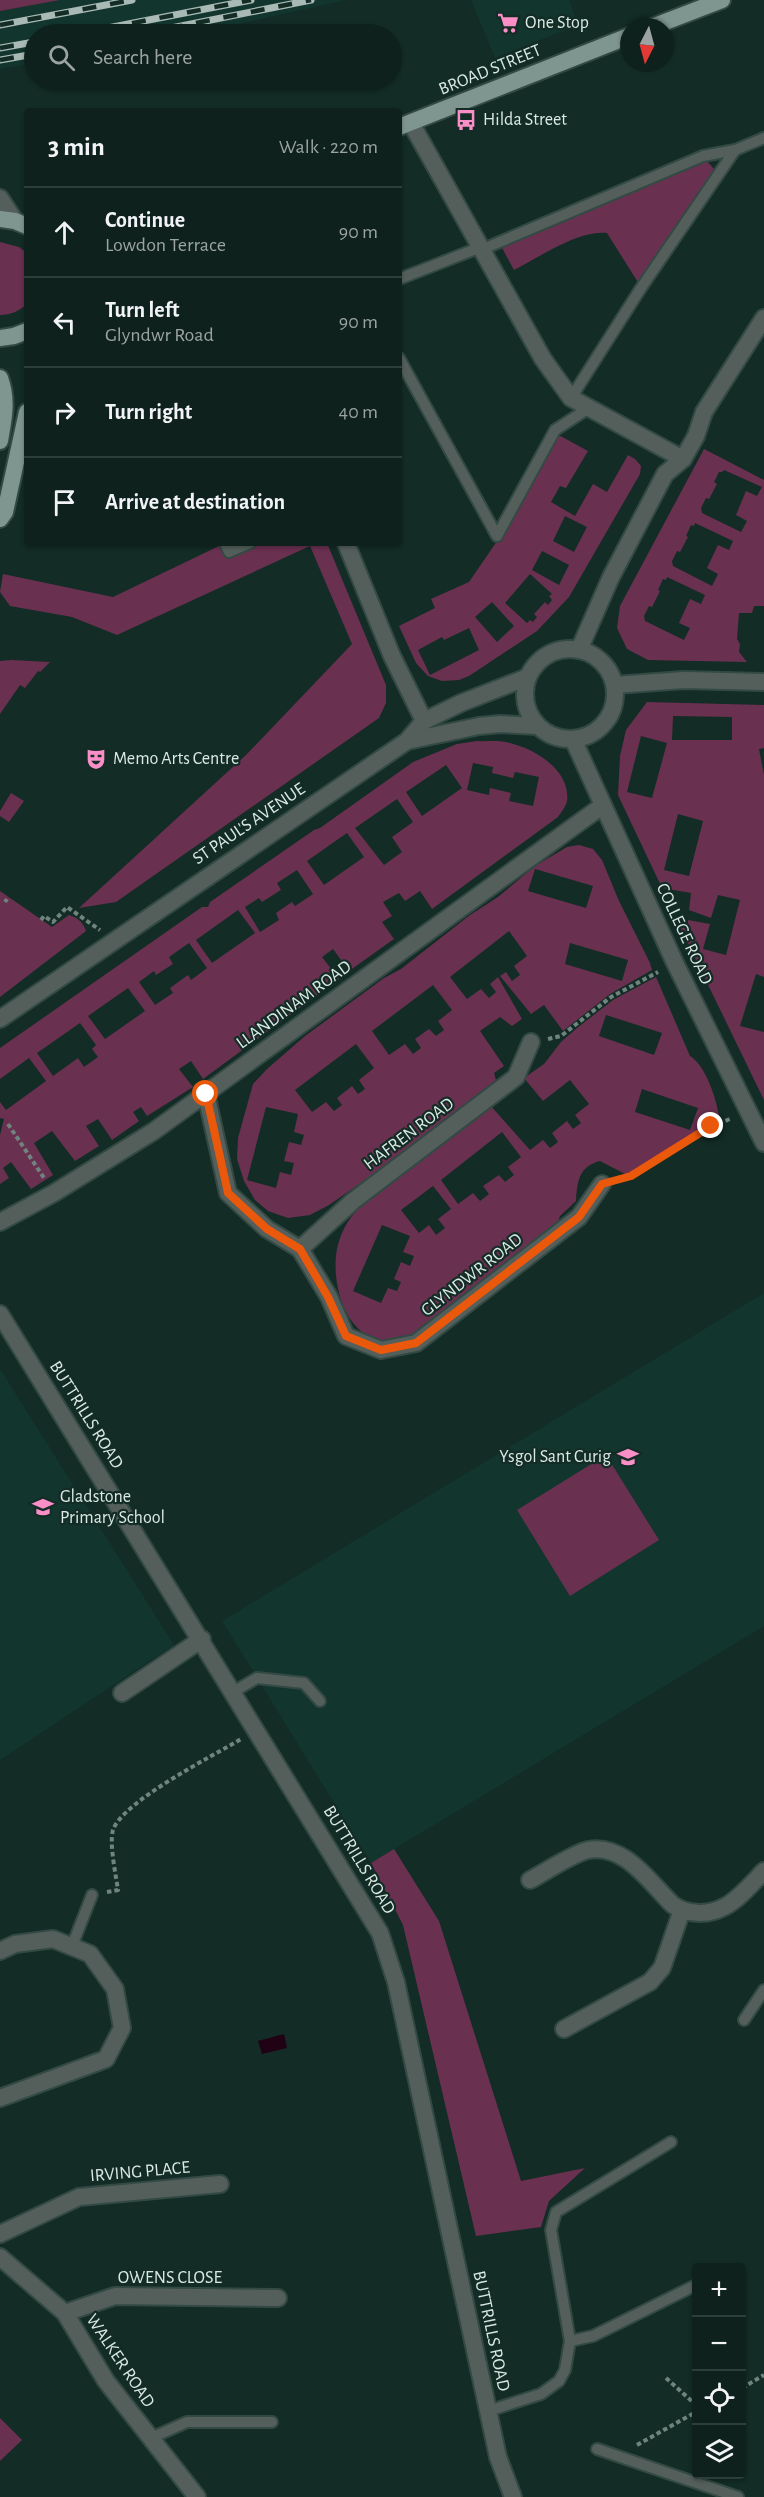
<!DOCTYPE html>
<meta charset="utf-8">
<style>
:root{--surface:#0e211c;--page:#1c2e29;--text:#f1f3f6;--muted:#9ba3a3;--line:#2e3e3b}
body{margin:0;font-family:"Alegreya Sans",sans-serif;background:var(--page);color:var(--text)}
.controls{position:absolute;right:18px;bottom:18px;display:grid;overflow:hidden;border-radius:6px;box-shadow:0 2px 4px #0004}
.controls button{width:54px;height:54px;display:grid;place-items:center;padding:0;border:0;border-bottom:2px solid var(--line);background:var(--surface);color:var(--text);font:30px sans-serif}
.compass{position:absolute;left:620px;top:18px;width:54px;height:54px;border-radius:50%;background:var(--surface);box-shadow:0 2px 4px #0004;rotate:186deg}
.stop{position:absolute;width:18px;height:18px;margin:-14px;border:4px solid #ea580c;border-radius:50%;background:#fff}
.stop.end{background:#ea580c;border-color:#fff;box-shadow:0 2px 6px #0008}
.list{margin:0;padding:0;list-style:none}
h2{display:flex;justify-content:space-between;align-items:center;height:78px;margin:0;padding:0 24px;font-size:26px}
h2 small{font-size:20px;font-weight:400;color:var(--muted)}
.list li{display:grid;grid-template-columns:39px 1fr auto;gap:18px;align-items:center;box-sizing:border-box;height:90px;padding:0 24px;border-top:2px solid var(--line)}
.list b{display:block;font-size:22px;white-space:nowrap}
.list p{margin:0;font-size:20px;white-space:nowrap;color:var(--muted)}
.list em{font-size:20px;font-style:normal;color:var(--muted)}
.icon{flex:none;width:33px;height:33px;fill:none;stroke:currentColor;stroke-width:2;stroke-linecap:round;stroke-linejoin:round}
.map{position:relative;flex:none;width:764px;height:2497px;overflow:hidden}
.search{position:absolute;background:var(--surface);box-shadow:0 2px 4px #0004;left:24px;top:24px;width:378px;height:66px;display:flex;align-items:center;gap:15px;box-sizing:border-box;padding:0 21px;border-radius:33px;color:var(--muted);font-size:22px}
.panel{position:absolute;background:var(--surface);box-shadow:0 2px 4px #0004;left:24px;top:108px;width:378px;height:438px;border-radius:6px}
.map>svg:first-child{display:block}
.built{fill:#12352d}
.green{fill:#6a3050;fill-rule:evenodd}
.water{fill:#210114}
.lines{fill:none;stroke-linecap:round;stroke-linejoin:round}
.service-casing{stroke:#334a44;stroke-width:14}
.minor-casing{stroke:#334a44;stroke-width:20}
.tertiary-casing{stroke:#334a44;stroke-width:20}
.primary-casing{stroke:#334a44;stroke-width:20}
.path{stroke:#6f847e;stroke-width:4;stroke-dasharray:4.5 3;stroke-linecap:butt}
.service{stroke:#545f5b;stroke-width:10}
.minor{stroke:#545f5b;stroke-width:16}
.tertiary{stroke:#545f5b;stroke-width:16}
.primary{stroke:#7f9690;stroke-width:16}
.rail-casing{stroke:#a9bab5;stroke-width:7}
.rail{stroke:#132c26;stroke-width:4.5;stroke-dasharray:14;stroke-linecap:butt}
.route{stroke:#ea580c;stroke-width:8}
.labels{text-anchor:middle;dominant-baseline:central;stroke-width:4.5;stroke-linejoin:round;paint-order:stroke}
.poi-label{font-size:18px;fill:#dae9e4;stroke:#132c26;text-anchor:start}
.street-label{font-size:18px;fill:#dae9e4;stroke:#132c26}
</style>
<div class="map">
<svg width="764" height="2497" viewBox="0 0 764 2497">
<rect width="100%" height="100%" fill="#132c26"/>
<g class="built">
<polygon points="60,0 346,0 194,34 34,34 34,63 0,69 0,11"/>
<polygon points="471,0 569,0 578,25 495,58"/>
<polygon points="764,1293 764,1626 371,1863 222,1621"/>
<polygon points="0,1369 174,1645 0,1760"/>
</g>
<g class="green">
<polygon points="0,0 60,0 0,11"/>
<path d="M705,159L715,170L639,284L607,233C578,230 540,257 514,270L501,246Z"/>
<path d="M0,242L19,247L27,253V304C19,311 11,315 0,315Z"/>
<path d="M555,433L588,451L566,488L560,486L551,502L575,516L593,484L607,492L628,455L635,459L641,466L640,474L569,597L537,631L469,676L459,680L442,681L428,676L416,663L399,626L435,608L431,599L469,582L508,525ZM565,516L587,527L574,552L553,541ZM542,551L569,565L559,585L532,570ZM530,574L552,594L549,596L552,600L548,605L545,602L534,614L537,617L533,622L530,620L527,623L505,603ZM492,602L514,626L497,642L475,617ZM469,628L479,650L430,675L418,650L442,637L444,640Z"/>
<path d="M704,449L764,480V606H754L752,613H739L737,639L740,644L739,652L747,662L648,660L627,649L617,628L620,606ZM724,470L762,487L757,496L746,491L736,515L747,521L741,532L702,513L701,508L706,498L709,499L717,484L714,482L719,472H722ZM695,523L733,541L729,550L718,545L707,568L718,574L712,586L673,566L672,561L677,551L680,552L688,537L686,536L691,525L694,526ZM667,577L705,595L701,604L690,599L679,623L690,628L684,640L645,621L644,616L649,606L652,607L660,591L658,590L663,579L666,580Z"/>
<polygon points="263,543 327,543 386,685 386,703 379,718 116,902 79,908 247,754 352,644 310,546 117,635 72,617 10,606 0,592 3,574 113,597 219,546 226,558"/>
<polygon points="11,660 50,662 40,672 38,671 25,688 20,685 0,714 0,661"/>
<path d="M647,702L764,705V748L759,749L764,775V977L756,974L740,1026L764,1032V1100L679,925L688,923V920L710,924L703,949L726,955L740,900L718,895L711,918L689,910L691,893L662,888L618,795L620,756L626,730ZM673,716L732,717V740H672ZM641,736L667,743L652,798L627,792ZM678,814L703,821L689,876L664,870Z"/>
<path d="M477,741C486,742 496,740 505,742C532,747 571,769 567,801C566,806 561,813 558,817L432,909L420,891L405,901L399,893L383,902L392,916L382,922L394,939L349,971L333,949L322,957L339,979L203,1079L191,1061L179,1069L193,1087L147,1116L141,1107L133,1112L139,1121L112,1140L98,1119L86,1126L99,1146L75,1161L52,1131L34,1143L53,1175L31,1189L11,1162L3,1168L9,1178L0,1184V1135L4,1119L0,1118V1102L6,1110L46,1081L29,1058L0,1079V1048L202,907H208L210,902L314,830L320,828L413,762L457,744ZM473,763L493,767L492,773L513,778L515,772L539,777L533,806L509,801L511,793L490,788L489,795L467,790ZM446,765L462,788L422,816L406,792ZM397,799L413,822L392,837L402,852L384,865L355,828ZM347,833L364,857L324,885L307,861ZM297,870L313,894L295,906L292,902L276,913L279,920L260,932L245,907L259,898L262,902L281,890L277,883ZM238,910L255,933L212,963L196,940ZM189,943L207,968L191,980L188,975L170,988L173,993L155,1005L139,982L154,971L156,975L173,964L169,957ZM128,988L145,1011L105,1039L88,1016ZM80,1023L96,1045L92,1049L98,1057L84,1067L78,1058L53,1076L37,1053Z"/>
<polygon points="11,793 24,801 9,822 0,816 0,811"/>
<path d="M579,845L593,849L602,860L619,901L650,963L652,970L610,994L563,1031L544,1005L531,1014L500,976L506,972L512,981L520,975L514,966L527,956L509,931L450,977L467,999L481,989L489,998L496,992L490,984L498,977L522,1019L512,1026L500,1017L480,1031L504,1066L494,1073L496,1080L394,1160L329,1205L310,1215L288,1218L268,1211L255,1200L244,1181L237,1159L238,1138L253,1084L267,1069L305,1036L384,978L401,969L470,915L498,897L535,866L567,847ZM535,869L593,886L586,908L528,891ZM570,943L628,960L622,981L565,964ZM433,985L452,1010L438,1021L444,1030L436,1036L429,1029L415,1039L421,1048L413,1054L405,1044L389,1055L372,1031ZM356,1044L374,1068L359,1080L365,1089L358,1094L352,1086L337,1098L342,1105L334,1111L326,1102L312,1112L295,1090ZM266,1107L298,1114L294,1132L304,1135L301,1145L289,1142L284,1161L294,1163L291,1175L280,1172L276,1188L247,1180Z"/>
<path d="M0,891L52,927L69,915C78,918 83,922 86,931L0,997Z"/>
<path d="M656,977L690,1056C706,1066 716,1098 719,1116L707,1126L627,1175L600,1161C579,1166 577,1182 576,1201L560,1216L556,1229L413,1336C405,1337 394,1341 386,1341C343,1339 328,1275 339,1241C345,1222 356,1210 370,1196L490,1105L530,1150L543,1140L550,1148L558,1142L552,1133L567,1121L573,1129L581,1123L575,1115L589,1104L570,1080L543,1101L524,1078L544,1064L561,1042L577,1028L613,1000ZM606,1015L662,1033L654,1055L599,1036ZM642,1089L698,1108L690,1130L635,1112ZM502,1132L521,1157L508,1167L514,1175L505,1182L499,1175L483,1186L489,1194L480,1201L473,1193L458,1204L441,1180ZM433,1186L451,1209L438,1219L445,1228L436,1235L429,1225L419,1233L401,1210ZM382,1225L410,1236L403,1252L414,1256L410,1266L401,1262L394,1279L401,1282L397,1291L388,1288L381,1303L353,1291Z"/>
<polygon points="606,1455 659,1540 570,1596 517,1510"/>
<polygon points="394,1849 439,1921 521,2181 585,2168 549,2201 541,2227 476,2236 403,1925 371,1863"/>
<polygon points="0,2418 22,2440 0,2461"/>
</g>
<polygon class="water" points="284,2034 287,2048 262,2054 258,2041"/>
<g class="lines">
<defs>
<g id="service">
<polyline points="483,249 703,156 735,150 764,138"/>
<polyline points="399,279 481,247"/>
<polyline points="399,358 497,536 555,430 589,408"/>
<polyline points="571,398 641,288 735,150"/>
<polyline points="225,543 229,552 250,543"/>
<polyline points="233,1692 257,1678 304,1683 320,1701"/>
<polyline points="72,1946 92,1895"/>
<polyline points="744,2020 764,1990"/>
<polyline points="570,2341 593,2336 696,2285"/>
<polyline points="488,2411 541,2394 559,2381 565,2370 570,2341 551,2230 556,2212 671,2142"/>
<polyline points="151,2438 187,2422 272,2422"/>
<polyline points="597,2449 738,2497"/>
</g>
<g id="minor">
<polyline points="411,123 543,359 571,398 683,459"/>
<polyline points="346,543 392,656 424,721"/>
<circle cx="570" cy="694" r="45"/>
<polyline points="579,650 611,577 665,474 683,459 696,436 704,412 764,318"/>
<polyline points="615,685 684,680 764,682"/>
<polyline points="573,739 675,963 764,1143"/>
<polyline points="407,741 479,726 500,724 538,726"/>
<polyline points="0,1019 407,741 424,721 461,703 528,677"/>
<polyline points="206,1094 228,1193 267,1229 300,1249 329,1297 346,1336 381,1350 416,1343 579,1217 602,1184"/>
<polyline points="0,1222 54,1193 154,1131 602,806"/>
<polyline points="300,1249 353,1201 516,1077 531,1042"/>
<polyline points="122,1693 202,1639"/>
<path d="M530,1880C545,1872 574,1853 588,1850C625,1843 650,1883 673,1905L682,1910"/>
<polyline points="0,1951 15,1944 53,1939 90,1954 115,1989 122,2028 106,2059 0,2098"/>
<path d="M564,2029L650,1982L662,1968L682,1910C721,1922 740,1896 764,1871"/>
<polyline points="0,2234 79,2197 220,2184"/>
<polyline points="0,2257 65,2313 106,2381 197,2497"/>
<polyline points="65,2313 115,2296 278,2298"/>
</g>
<g id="tertiary">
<polyline points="0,198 15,221"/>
<polyline points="0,1314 380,1933 396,1982 498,2457 513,2497"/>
</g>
<g id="primary">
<polyline points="652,27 722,0"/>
<polyline points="399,127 629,36"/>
<polyline points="0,219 15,221 27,226"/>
<polyline points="0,338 14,336 27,331"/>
<path d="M0,378C8,400 4,418 0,441"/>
<polyline points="0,519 5,512 27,412"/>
</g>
</defs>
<use href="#service" class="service-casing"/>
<use href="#minor" class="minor-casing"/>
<use href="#tertiary" class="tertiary-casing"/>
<use href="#primary" class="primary-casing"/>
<g class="path">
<polyline points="5,902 7,899"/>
<polyline points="41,920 44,916 53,922 67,907 100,930"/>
<polyline points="548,1039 561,1036 611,997 658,972"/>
<polyline points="8,1124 44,1178"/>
<polyline points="621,1179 631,1176 711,1127 732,1118"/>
<path d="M107,1892L118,1890C116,1876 109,1843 113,1830C123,1801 213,1756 241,1739"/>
<polyline points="666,2378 696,2405"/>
<polyline points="742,2388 764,2375"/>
<polyline points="637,2445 696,2412"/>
</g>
<use href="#service" class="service"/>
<use href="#minor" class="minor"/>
<use href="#tertiary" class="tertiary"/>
<use href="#primary" class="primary"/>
<defs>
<g id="rail">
<polyline points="0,25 132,0"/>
<polyline points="77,34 251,0"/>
<polyline points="141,34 311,0"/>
<polyline points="0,48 34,42"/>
<polyline points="0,60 34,54"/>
</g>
</defs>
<use href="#rail" class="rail-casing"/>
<use href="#rail" class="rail"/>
</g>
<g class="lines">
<polyline class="route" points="206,1094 228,1193 267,1229 300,1249 328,1297 346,1336 381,1350 416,1343 579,1217 602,1184 631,1176 711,1126"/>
</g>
<defs>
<symbol id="supermarket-bare" viewBox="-9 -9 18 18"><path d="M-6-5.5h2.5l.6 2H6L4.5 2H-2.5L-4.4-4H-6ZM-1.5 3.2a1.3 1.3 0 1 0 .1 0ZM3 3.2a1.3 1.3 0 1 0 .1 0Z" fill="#fa8fc8" stroke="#132c26" stroke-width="2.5" paint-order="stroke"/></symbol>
<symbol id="bus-bare" viewBox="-9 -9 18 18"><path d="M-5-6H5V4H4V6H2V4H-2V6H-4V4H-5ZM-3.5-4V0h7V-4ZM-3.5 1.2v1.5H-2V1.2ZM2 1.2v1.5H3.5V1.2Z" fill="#fa8fc8" stroke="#132c26" stroke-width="2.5" paint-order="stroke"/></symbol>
<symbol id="theatre-bare" viewBox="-9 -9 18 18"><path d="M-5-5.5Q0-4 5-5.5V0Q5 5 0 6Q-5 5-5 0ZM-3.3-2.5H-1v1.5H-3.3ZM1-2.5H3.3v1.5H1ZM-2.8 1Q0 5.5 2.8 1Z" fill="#fa8fc8" stroke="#132c26" stroke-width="2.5" paint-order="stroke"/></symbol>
<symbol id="school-bare" viewBox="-9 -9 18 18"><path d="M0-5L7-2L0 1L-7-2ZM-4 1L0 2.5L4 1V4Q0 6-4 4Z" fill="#fa8fc8" stroke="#132c26" stroke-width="2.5" paint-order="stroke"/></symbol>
</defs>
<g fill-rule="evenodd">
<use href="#supermarket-bare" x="493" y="8" width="30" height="30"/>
<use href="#bus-bare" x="451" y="105" width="30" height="30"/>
<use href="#theatre-bare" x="81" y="744" width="30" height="30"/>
<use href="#school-bare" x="613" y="1442" width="30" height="30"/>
<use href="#school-bare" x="28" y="1492" width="30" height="30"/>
</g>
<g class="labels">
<g class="poi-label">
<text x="525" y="23">One Stop</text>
<text x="483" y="120">Hilda Street</text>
<text x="113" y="759">Memo Arts Centre</text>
<text x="611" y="1457" text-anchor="end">Ysgol Sant Curig</text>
<text x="60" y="1497">Gladstone<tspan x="60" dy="21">Primary School</tspan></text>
</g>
<g class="street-label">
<text transform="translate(490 70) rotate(-22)">BROAD STREET</text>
<text transform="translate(249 824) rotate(-34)">ST PAUL'S AVENUE</text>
<text transform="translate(684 934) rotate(65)">COLLEGE ROAD</text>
<text transform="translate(294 1005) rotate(-36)">LLANDINAM ROAD</text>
<text transform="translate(409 1134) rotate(-37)">HAFREN ROAD</text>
<text transform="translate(472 1275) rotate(-38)">GLYNDWR ROAD</text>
<text transform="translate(86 1415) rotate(58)">BUTTRILLS ROAD</text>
<text transform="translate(359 1860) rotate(59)">BUTTRILLS ROAD</text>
<text transform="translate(140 2172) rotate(-5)">IRVING PLACE</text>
<text x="170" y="2278">OWENS CLOSE</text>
<text transform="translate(491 2331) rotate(78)">BUTTRILLS ROAD</text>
<text transform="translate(120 2361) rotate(56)">WALKER ROAD</text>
</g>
</g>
</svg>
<div class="controls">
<button>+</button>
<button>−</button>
<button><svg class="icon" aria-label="locate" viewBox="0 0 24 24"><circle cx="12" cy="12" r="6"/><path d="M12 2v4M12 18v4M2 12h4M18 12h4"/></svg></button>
<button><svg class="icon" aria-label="layers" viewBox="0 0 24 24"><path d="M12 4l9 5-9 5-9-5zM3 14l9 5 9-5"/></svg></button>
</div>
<svg class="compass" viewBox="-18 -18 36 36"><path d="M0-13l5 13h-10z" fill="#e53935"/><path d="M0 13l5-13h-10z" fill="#9ba3a3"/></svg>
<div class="stop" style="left:206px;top:1094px"></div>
<div class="stop end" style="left:711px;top:1126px"></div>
<div class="search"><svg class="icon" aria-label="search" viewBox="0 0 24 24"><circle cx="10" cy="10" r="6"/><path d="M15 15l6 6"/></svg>Search here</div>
<section class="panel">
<h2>3 min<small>Walk · 220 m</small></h2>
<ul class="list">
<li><svg class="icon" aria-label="ahead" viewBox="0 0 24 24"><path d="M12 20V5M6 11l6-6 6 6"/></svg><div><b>Continue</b><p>Lowdon Terrace</p></div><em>90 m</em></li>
<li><svg class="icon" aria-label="left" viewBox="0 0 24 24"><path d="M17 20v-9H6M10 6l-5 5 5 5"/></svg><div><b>Turn left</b><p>Glyndwr Road</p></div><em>90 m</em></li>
<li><svg class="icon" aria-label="right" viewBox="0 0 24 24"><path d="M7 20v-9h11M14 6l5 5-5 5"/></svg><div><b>Turn right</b></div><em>40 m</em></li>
<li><svg class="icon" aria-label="arrive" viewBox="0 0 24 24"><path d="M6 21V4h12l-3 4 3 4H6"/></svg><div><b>Arrive at destination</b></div></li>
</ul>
</section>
</div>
